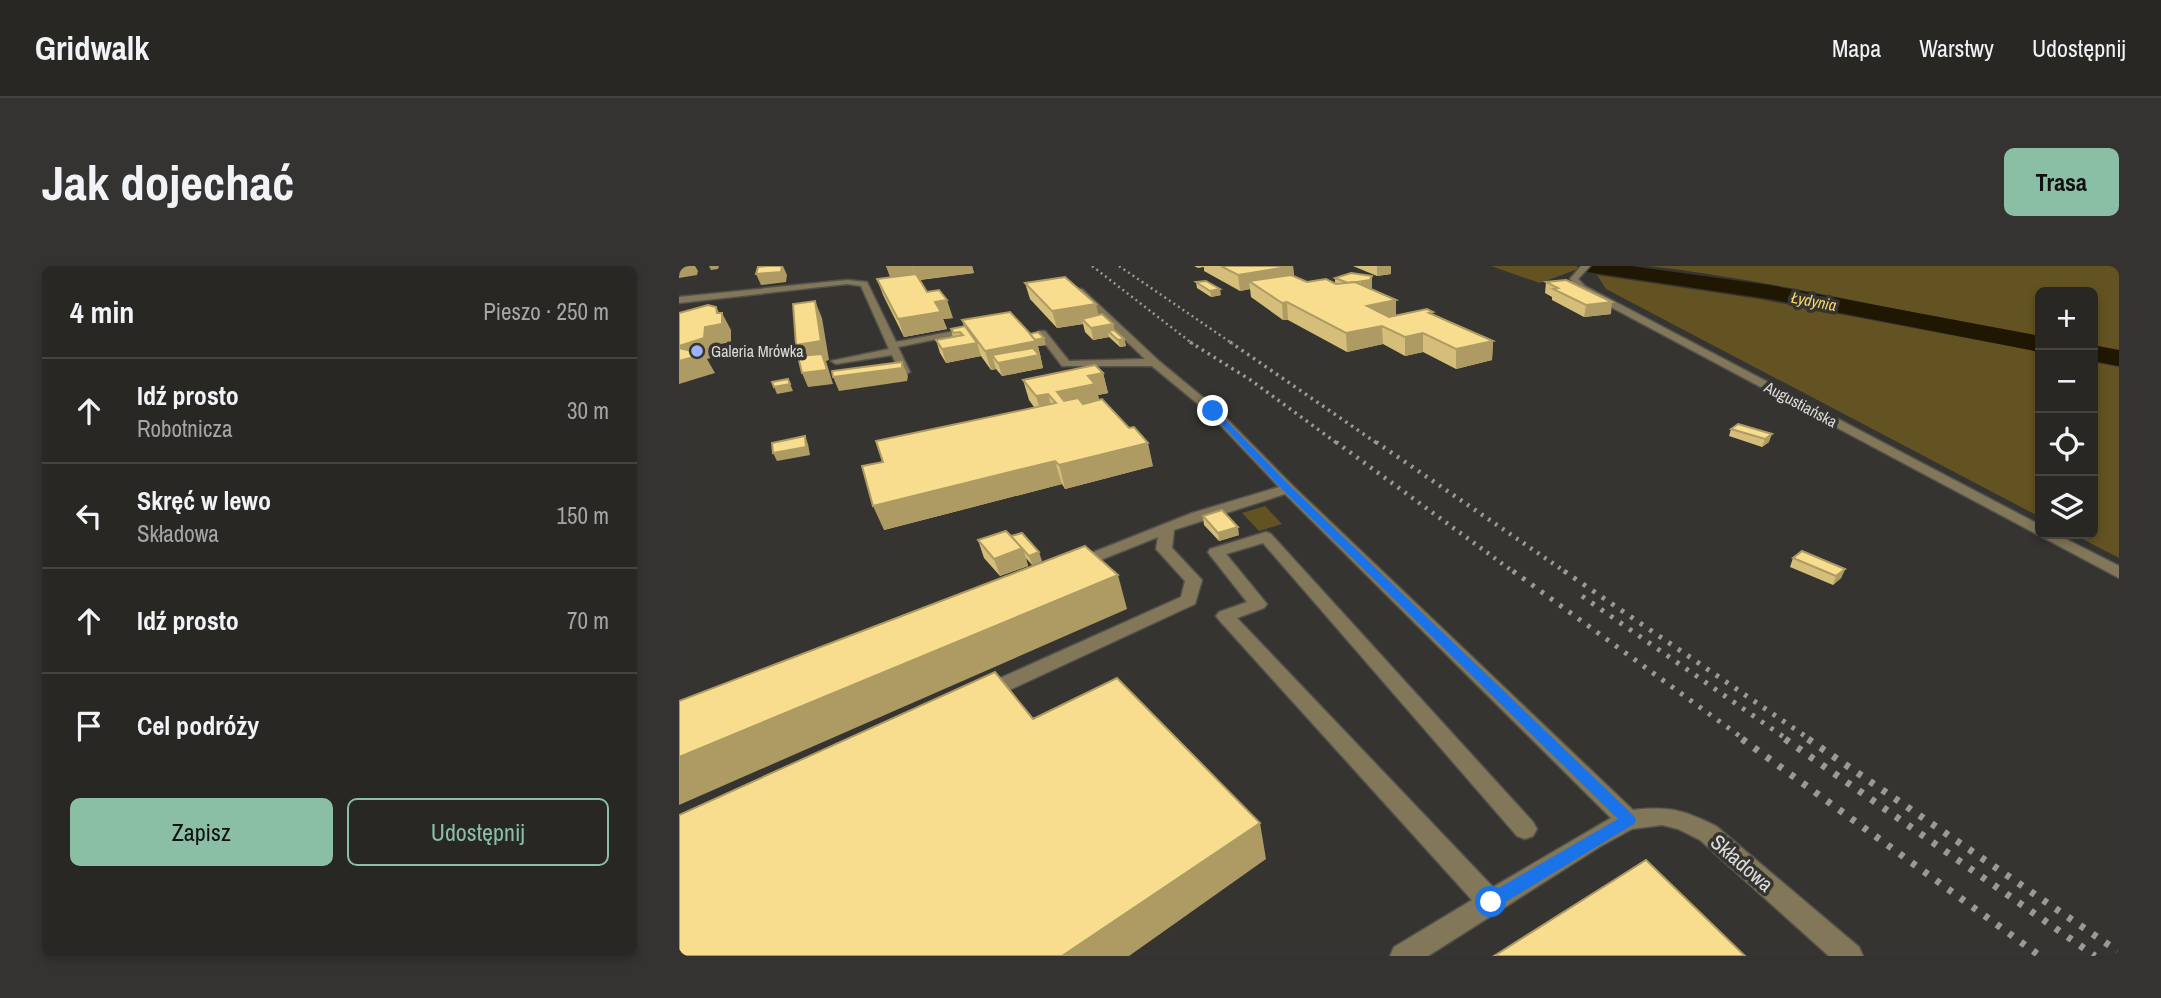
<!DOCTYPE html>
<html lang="pl">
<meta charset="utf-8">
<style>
:root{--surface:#282724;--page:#343331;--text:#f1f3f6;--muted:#a5a5a6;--line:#444441;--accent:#8abfa5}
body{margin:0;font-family:"Archivo Narrow",sans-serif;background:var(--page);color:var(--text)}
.controls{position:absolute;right:21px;top:21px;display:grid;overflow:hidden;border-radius:10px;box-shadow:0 4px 10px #0003}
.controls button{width:63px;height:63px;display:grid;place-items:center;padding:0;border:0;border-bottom:2px solid var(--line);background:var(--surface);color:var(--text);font:35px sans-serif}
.stop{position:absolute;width:21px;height:21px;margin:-16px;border:5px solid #1a73e8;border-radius:50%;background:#fff}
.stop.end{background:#1a73e8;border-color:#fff;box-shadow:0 2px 7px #0008}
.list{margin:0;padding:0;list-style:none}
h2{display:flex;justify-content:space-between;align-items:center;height:91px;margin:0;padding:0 28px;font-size:30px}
h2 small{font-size:23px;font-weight:400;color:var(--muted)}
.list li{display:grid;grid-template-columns:46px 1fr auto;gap:21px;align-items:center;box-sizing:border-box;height:105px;padding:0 28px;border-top:2px solid var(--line)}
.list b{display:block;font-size:26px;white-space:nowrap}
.list p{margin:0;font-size:23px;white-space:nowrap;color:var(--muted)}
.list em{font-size:23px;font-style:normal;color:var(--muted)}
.actions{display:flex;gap:14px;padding:21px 28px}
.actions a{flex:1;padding:16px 0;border:2px solid var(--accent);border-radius:10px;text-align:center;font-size:24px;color:var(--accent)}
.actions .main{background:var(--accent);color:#111}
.icon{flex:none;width:38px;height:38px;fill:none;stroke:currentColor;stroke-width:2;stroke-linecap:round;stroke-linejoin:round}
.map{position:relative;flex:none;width:1440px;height:690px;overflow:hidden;border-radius:10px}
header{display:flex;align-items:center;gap:42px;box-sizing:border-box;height:98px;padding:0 35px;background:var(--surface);border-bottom:2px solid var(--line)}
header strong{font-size:33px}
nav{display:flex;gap:38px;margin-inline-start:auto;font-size:24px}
.intro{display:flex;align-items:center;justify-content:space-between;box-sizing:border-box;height:168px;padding:0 42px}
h1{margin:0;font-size:49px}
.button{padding:18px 32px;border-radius:10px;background:var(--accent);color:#111;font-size:24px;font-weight:700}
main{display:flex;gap:42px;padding:0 42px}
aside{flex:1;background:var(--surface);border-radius:10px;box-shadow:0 4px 10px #0003}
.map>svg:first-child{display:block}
.green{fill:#635322}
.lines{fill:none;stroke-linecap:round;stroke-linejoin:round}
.river{fill:#1f1701;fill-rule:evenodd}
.minor-casing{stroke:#53524e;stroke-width:3}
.minor{fill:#827758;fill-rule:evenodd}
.rail-far4{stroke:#9a9996;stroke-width:2.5;stroke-dasharray:2 3.5;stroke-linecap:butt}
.rail-far3{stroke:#9a9996;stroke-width:3.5;stroke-dasharray:2.5 4.5;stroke-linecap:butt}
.rail-far2{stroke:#9a9996;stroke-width:4.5;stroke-dasharray:2.5 6;stroke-linecap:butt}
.rail-far1{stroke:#9a9996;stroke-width:5;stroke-dasharray:3.5 8;stroke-linecap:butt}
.rail{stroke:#9a9996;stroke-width:7;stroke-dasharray:5 10;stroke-linecap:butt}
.wall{fill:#d5be7a}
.shaded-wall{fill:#ae9b63}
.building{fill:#f8dd8e;stroke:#ae9b63;stroke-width:2}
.route{fill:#1a73e8}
.poi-dot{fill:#9eb3fd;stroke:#353430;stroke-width:2.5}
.labels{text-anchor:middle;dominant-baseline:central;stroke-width:7;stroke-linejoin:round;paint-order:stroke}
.far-water-label{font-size:16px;font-style:italic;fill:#fcd96c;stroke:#353430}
.far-poi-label{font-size:16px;fill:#dcdbd9;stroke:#353430;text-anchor:start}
.far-street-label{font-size:16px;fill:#dcdbd9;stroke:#353430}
.near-street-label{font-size:21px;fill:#dcdbd9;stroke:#353430}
</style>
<header>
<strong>Gridwalk</strong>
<nav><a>Mapa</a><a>Warstwy</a><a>Udostępnij</a></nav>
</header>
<div class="intro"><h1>Jak dojechać</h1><a class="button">Trasa</a></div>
<main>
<aside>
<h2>4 min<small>Pieszo · 250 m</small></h2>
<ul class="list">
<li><svg class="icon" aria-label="ahead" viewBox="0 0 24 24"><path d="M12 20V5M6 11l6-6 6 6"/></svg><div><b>Idź prosto</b><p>Robotnicza</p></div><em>30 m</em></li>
<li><svg class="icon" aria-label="left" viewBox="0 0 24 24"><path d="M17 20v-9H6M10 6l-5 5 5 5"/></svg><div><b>Skręć w lewo</b><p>Składowa</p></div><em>150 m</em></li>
<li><svg class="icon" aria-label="ahead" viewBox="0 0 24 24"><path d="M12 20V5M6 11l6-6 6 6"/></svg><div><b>Idź prosto</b></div><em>70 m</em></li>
<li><svg class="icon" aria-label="arrive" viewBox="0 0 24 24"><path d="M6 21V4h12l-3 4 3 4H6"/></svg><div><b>Cel podróży</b></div></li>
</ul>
<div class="actions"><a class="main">Zapisz</a><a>Udostępnij</a></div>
</aside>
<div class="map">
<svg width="1440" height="690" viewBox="0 0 1440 690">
<rect width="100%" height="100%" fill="#353430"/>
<g class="green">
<polygon points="812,0 907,0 861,17"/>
<path d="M969,0H1440V85L1414,80V26H1361V71C1231,48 1102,15 969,0Z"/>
<polygon points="918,9 1080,33 1361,86 1361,251 927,23"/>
<polygon points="1414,96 1440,101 1440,292 1394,268 1414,268"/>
<polygon points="586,240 603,258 580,265 563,247"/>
</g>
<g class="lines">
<g class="river">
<polygon points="898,0 952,0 1090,19 1361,70 1361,86 1090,33 908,6 901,4"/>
<polygon points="1414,79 1440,84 1440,100 1414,95"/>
</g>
<defs>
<g id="minor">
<polygon points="902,0 911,0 899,13 906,20 1361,259 1361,268 1377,268 1440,300 1440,312 900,24 891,13"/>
<polygon points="168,14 188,16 217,76 292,62 297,65 219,81 231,106 226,109 221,106 213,89 157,98 152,95 210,83 182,20 168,18 0,37 0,31"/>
<path d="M397,23H403L480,95L538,143L614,220L954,544C991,540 1004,544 1037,560L1180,681L1184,690H1150L1021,574L999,563L983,559L953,563L922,580L749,690H711L715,681L793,634L540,354L537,350L540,346L568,336L531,289L529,286L531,283L587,266L592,268L854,556L858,563L854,570L846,573L838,570L584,277L547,288L588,338L585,342L558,352L814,621L932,552L606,228L495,264L493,282L523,314L516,338L313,432H299L296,427L299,422L502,331L506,315L477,283L479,271L404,301H392L390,298L392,295L513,247L600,221L530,147L473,100H383L358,67L360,65H366L390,95L466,93L397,27Z"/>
</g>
</defs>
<use href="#minor" class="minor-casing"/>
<use href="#minor" class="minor"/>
<g class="rail-far4">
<polyline points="413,0 514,78"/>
<polyline points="440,0 554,78"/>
</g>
<g class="rail-far3">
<polyline points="511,76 573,115 659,178"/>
<polyline points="551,76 699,178"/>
</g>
<g class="rail-far2">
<polyline points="657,176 836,307"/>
<polyline points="697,176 888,307"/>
</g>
<g class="rail-far1">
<polyline points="834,305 1066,474"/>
<polyline points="885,305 1132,474"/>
<polyline points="903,330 1109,474"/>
</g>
<g class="rail">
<polyline points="1063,473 1361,690"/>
<polyline points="1106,473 1416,690"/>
<polyline points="1129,473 1440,686"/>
</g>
</g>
<g class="wall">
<polygon points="207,0 293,0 295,7 241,14 248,26 274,52 264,53 268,63 225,71 204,29 198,13 212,11"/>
<polygon points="515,0 614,0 615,10 628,16 656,18 656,12 693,10 692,23 717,34 717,49 754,48 814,75 813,94 777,103 744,86 726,90 704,78 668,86 609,54 604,54 572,31 571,23 561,25 525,5 525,1 519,2"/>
<polygon points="674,0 712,0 712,8 698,10"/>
<polygon points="517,16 542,29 532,31 518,22"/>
<polygon points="867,16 932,48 905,51 873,34 873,31 866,27"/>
<polygon points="346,17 420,49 434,58 435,64 445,73 447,80 441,81 430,71 414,74 406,66 404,58 378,62 351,33"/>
<polygon points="283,54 351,68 367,79 359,80 364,102 323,110 317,103 312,104 302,90 267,97 261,87 257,74 274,71 272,63 285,60"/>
<polygon points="424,107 429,127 419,129 420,134 474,200 386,223 383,218 205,264 204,196 355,141 350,134 344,114"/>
<polygon points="1059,158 1090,176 1083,181 1050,170 1052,163"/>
<polygon points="524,250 560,269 540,275 525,259"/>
<polygon points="332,270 363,295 353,299 347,292 349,300 321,310 305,292 299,274"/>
<polygon points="1114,292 1166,303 1162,312 1154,319 1111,301"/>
</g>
<g class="shaded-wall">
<polygon points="0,0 16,0 19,5 18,9 0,12"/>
<polygon points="30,0 40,0 39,3 32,4"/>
<polygon points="104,0 108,9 107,16 82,19 77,8"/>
<polygon points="207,0 233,0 237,11 212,14"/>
<polygon points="233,0 293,0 295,7 238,14"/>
<polygon points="614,0 615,16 570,15 571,23 561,25 559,9"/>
<polygon points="698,0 712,0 712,8 698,10"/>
<polygon points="693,10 693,21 692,25 682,28 682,16"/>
<polygon points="541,23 542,29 532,31 531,25"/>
<polygon points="268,34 274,52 264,53 268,63 225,71 219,53 256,36"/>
<polygon points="717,34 717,51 688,57 688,40"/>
<polygon points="136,35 143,52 150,94 147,95 154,118 129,121 123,107 125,98 117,79"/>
<polygon points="608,36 609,54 604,54 603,37"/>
<polygon points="933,36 932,48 905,51 907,39"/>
<polygon points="417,38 421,55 403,53 404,58 378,62 373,45"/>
<polygon points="37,41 43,52 43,47 52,64 52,76 36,79 35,91 28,93 36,107 0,118 0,80 26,61 38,47"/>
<polygon points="434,58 436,70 429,65 430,71 414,74 412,62"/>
<polygon points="703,60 704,78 668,86 667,67"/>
<polygon points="744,67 744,86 726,90 726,71"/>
<polygon points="365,72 367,79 359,80 364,102 323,110 319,97 313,89 317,103 312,104 306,85"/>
<polygon points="445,73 447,80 441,81 439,74"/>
<polygon points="814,75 813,94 777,103 777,83"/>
<polygon points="298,77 302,90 267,97 263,83"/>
<polygon points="223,96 229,110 228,115 160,125 154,111"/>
<polygon points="424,107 429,127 419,129 421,138 383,147 378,126 409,110"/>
<polygon points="109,113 114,125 98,128 95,121"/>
<polygon points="369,128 375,149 363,151 357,130"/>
<polygon points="1093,168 1090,176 1083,181 1086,173"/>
<polygon points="126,170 129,178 131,189 98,195 94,187"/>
<polygon points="469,177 474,200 386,223 380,199"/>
<polygon points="376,195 383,218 205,264 194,240"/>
<polygon points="559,261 560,269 540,275 539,267"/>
<polygon points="344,282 349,300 321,310 315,293"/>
<polygon points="360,286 363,295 353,299 350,290"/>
<polygon points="1166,303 1162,312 1154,319 1157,310"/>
<polygon points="439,309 448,343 0,539 0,491"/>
<polygon points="581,557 587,593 450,690 383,690"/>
</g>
<g class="building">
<polygon points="88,0 103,0 102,6 77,8 79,1"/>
<polygon points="542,0 614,0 559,9"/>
<polygon points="672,7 693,10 691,14 678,16 669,17 656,12"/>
<polygon points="237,8 248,26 260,24 268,34 256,36 262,46 219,53 198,13"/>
<polygon points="612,9 628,16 647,13 657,18 676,16 717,34 688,40 710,51 748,43 754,46 750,47 814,75 777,83 744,67 726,71 703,60 667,67 608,36 603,37 570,15"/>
<polygon points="386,11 417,38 373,45 346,17"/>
<polygon points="887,14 933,36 907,39 874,23 879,22 867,16"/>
<polygon points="527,15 541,23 531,25 517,16"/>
<polygon points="136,35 142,75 117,79 114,38"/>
<polygon points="29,39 37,41 38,47 43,47 43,58 26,61 25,72 0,80 0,47"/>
<polygon points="331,46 358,75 306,85 283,54"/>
<polygon points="423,48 434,58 412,62 403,53"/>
<polygon points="286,60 298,77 263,83 257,74 284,69 281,66 275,67 272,63"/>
<polygon points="435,64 445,73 439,74 429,65"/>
<polygon points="359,66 365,72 356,74 351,68"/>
<polygon points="0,82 25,88 0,95"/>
<polygon points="354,82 360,89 319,97 313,89"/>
<polygon points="143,88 148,104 123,107 119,90"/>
<polygon points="223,96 223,102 154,111 153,105"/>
<polygon points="416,99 424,107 409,110 416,118 378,126 385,135 399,132 404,138 423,133 450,162 455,161 469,177 380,199 376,195 194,240 183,200 204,196 197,175 377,137 369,128 357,130 344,114"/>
<polygon points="109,113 111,118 95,121 93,116"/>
<polygon points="1059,158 1093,168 1086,173 1052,163"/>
<polygon points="126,170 127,181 94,187 93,177"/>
<polygon points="543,244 559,261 539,267 524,250"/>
<polygon points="327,265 344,282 315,293 299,274"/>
<polygon points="343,267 360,286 350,290 332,270"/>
<polygon points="406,280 439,309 0,491 0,435"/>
<polygon points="1123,285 1166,303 1157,310 1114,292"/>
<polygon points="316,406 354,453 438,412 581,557 383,690 0,690 0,549"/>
<polygon points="967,594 1066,690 815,690"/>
</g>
<polygon class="route" points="531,143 536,143 612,221 955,550 957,554 955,558 818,641 812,643 806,641 804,636 806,630 939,553 605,225 531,146"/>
<circle class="poi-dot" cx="18" cy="85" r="7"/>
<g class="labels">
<g class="far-water-label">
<text transform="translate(1135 35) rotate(11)">Łydynia</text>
</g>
<g class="far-poi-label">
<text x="32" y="85">Galeria Mrówka</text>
</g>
<g class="far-street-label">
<text transform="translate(1122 138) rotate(28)">Augustiańska</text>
</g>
<g class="near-street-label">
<text transform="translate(1063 597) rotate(41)">Składowa</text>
</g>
</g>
</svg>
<div class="controls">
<button>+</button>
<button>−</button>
<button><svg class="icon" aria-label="locate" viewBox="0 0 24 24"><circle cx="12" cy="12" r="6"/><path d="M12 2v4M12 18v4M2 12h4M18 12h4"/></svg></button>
<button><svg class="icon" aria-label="layers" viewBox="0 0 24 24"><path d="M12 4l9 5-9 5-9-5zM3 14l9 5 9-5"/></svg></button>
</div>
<div class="stop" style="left:812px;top:636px"></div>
<div class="stop end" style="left:534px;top:145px"></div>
</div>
</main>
